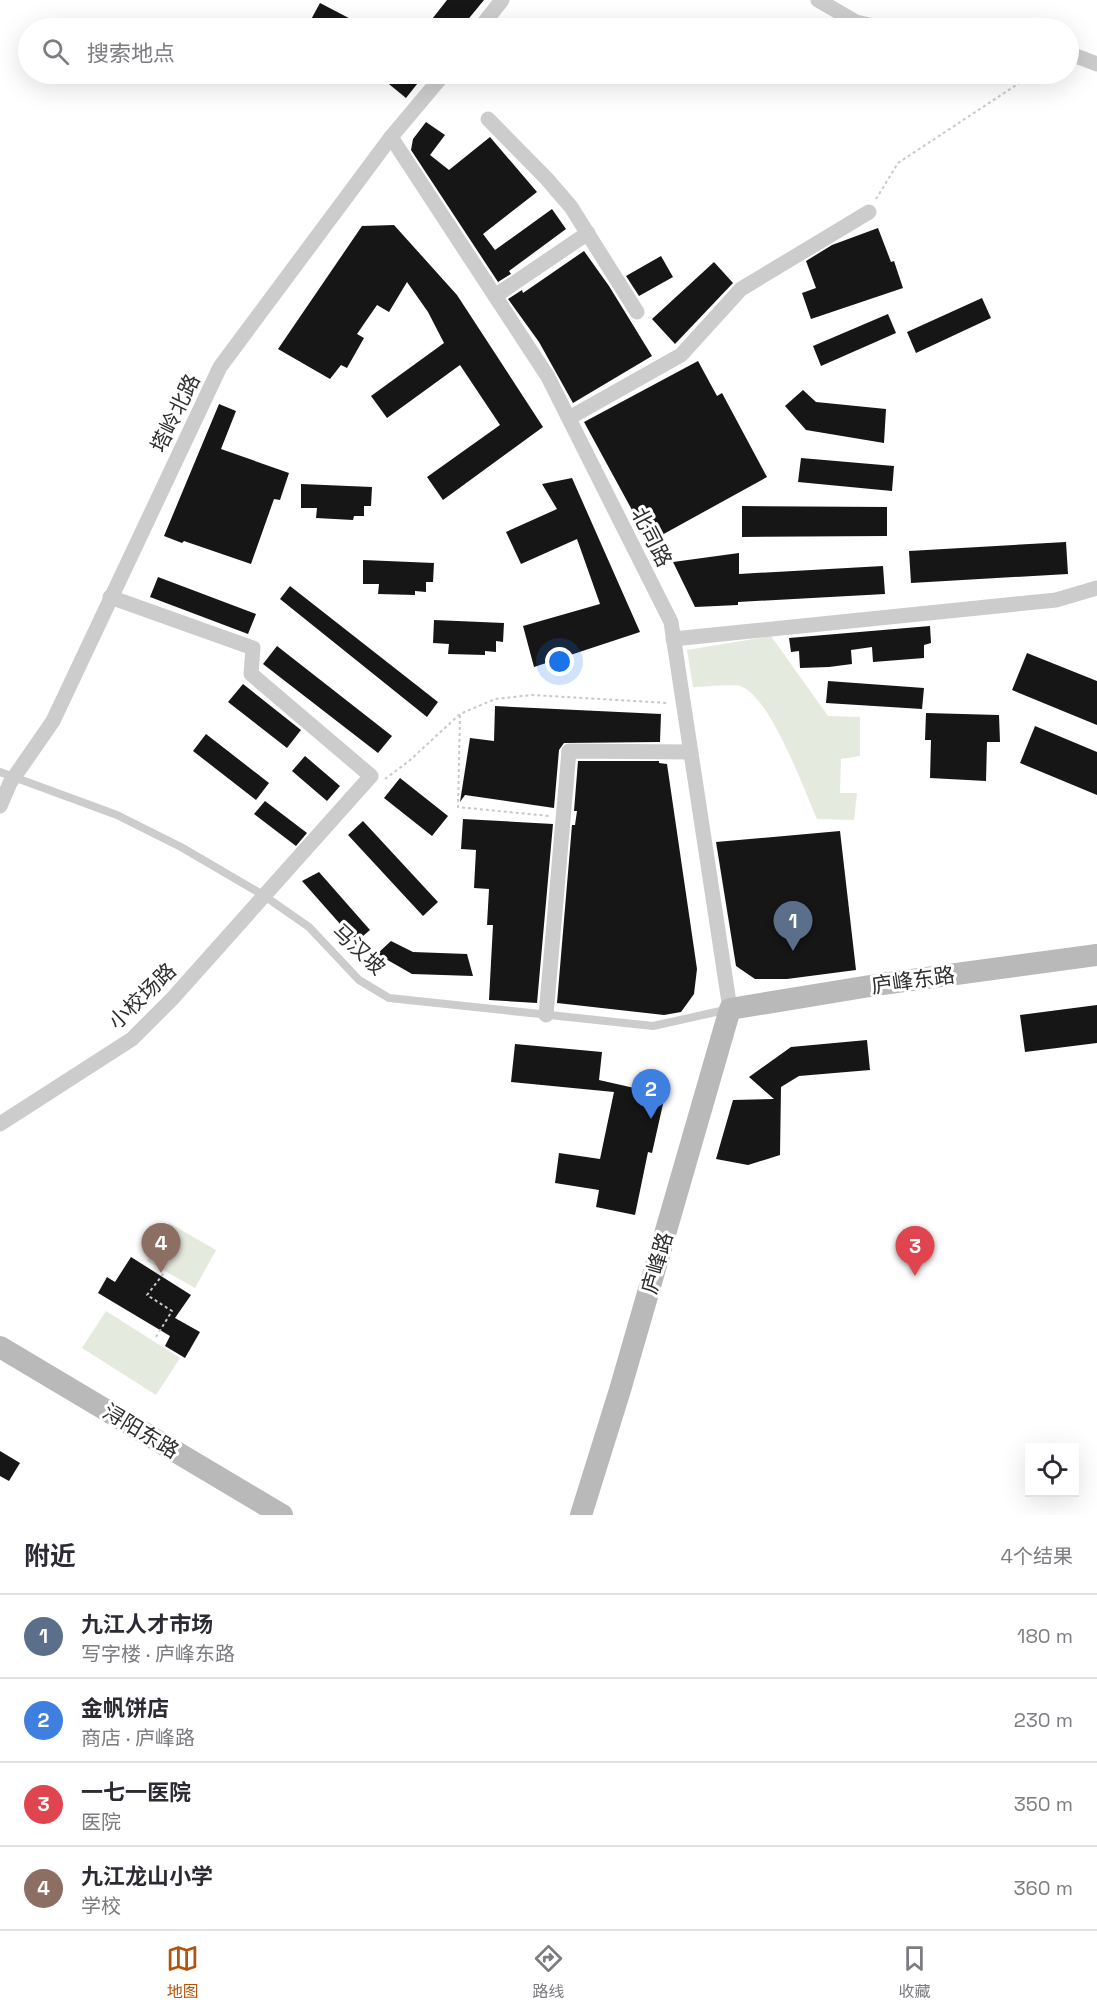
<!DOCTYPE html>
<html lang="zh">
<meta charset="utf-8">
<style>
:root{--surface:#fff;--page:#f7f7f7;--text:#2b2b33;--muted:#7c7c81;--line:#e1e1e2;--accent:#b45309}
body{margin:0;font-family:"Space Grotesk","Noto Sans SC",sans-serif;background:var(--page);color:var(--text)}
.controls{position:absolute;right:18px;bottom:18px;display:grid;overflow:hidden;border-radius:0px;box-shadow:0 6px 24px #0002}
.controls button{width:54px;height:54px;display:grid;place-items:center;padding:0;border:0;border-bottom:2px solid var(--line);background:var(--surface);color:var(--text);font:30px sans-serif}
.you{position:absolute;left:560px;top:662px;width:21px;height:21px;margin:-15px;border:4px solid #fff;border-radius:50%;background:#1a73e8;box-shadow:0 0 0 9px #1a73e833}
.badge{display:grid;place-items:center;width:39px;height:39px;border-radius:50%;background:var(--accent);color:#fff;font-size:20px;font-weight:700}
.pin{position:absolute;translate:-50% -50px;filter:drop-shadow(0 2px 3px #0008)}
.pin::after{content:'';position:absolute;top:32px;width:21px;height:18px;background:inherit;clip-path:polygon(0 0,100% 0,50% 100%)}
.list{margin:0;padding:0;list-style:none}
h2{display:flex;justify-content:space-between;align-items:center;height:78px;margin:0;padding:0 24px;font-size:26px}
h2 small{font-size:20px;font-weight:400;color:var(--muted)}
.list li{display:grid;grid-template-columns:39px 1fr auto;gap:18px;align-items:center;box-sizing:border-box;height:84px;padding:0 24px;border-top:2px solid var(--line)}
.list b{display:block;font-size:22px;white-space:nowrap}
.list p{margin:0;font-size:20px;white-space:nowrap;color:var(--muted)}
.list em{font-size:20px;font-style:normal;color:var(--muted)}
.icon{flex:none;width:33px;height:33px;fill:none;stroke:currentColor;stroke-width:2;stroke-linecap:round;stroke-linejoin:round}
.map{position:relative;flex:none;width:1097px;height:1515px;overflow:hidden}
.search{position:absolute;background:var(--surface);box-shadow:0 6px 24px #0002;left:18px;right:18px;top:18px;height:66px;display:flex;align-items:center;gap:15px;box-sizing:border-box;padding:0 21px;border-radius:33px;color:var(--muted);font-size:22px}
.sheet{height:414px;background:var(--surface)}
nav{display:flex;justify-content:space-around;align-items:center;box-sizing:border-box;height:84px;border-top:2px solid var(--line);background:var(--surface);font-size:16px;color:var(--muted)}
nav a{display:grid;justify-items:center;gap:3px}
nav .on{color:var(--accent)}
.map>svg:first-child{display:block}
.green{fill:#e5eade}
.building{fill:#161616}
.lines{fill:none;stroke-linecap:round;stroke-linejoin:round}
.path{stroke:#c9c9c9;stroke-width:2;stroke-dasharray:3 3;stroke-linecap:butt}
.service{stroke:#ccc;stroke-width:8}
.minor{stroke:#ccc;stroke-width:15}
.secondary{stroke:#b9b9b9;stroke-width:22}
.labels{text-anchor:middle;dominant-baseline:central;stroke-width:6;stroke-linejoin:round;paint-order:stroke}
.street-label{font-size:21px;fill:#2f2f2f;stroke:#fff}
</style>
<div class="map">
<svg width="1097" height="1515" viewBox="0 0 1097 1515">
<rect width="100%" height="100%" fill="#fff"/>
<g class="green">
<path d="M771,636L828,716L860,717V756L841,759L840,793H857L854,820L817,819C804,790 770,695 740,686C731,684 704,687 693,687L687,650Z"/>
<polygon points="169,1223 216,1250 195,1288 147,1261"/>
<polygon points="106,1311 180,1358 156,1395 82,1348"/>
</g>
<g class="building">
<polygon points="447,0 484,0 461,28 425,28"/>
<polygon points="320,3 368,28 315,28 308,25"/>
<polygon points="389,74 425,74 406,98 384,80"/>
<polygon points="426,122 445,135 430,155 449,170 490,137 537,192 483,234 495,250 552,209 566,229 509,271 511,274 498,282 411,150 413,139"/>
<polygon points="394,225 457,295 543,427 443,500 427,477 500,425 460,365 387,418 371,396 444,343 428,312 407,282 389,312 377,305 357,334 364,338 347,368 341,365 330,379 278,349 362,226"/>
<polygon points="878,228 891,262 894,261 903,288 811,319 802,293 816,288 806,261 832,245"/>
<polygon points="584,251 609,286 652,356 573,403 539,342 508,299 522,290 523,293"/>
<polygon points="661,256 673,277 639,296 626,276"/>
<polygon points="714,262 733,283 675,344 652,319"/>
<polygon points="982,298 991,318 916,353 907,332"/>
<polygon points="888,314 896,333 821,366 813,346"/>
<polygon points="698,361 717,396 722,393 767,477 651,541 633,510 632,510 584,422"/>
<polygon points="803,390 816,402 886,409 884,443 806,430 785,406"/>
<polygon points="219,404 236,411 221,449 289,473 280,500 274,499 251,564 184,541 182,543 164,536"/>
<polygon points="801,458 894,466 892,491 798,482"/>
<polygon points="572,478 640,632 534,667 523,626 600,604 577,539 521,564 506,532 557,509 542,484"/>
<polygon points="301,484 372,487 371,506 364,506 364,516 354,516 353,520 316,518 317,508 301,508"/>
<polygon points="742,506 887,507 887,536 742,537"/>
<polygon points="1066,542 1068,574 911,583 909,551"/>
<polygon points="739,553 739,574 883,566 885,594 738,602 738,605 695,607 673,562"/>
<polygon points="363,560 434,563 433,582 426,582 426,592 415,591 415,595 378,594 379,584 363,584"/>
<polygon points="158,577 256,614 248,634 150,597"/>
<polygon points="290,586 438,702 427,717 280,599"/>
<polygon points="434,620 504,623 503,642 496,641 496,652 485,651 485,655 448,654 449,644 433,643"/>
<polygon points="930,626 931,643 924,645 924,658 873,662 872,647 851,650 852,664 829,667 800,668 799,651 791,652 789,638"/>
<polygon points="277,646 392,736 378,753 263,664"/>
<polygon points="1027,653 1097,681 1097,725 1012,690"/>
<polygon points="828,681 924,688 922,709 826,703"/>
<polygon points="243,684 301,730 287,748 228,702"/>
<polygon points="495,706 661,714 660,742 564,743 559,750 554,808 465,795 460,802 470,738 494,741"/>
<polygon points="926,713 999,715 1000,742 987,742 986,781 930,778 931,740 925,740"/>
<polygon points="1035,726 1097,752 1097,795 1020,763"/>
<polygon points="206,734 269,783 256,800 193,751"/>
<polygon points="305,756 340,786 327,801 292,771"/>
<polygon points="578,761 659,761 659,763 667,764 697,969 694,994 681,1012 664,1015 557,1003 572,825 575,825 577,811 574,811"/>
<polygon points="400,778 448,816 432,836 384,798"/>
<polygon points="265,801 307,833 296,846 254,814"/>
<polygon points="463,819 553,824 537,1003 489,1000 493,925 487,925 489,889 474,888 476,850 461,849"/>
<polygon points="363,821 438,902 423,916 348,835"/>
<polygon points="840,831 856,970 787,979 755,979 736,966 716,842"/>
<polygon points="319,872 370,930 356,942 302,881"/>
<polygon points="391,941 413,952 467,954 473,976 412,974 377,954"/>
<polygon points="1097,1005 1097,1043 1025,1052 1020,1015"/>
<polygon points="867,1040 870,1070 799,1076 781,1087 780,1155 748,1165 716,1159 733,1100 774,1099 749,1077 791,1047"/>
<polygon points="515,1044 602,1052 599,1080 665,1095 652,1153 648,1152 635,1215 596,1207 599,1190 555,1183 559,1153 600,1159 614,1092 511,1082"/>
<polygon points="131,1257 191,1295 175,1318 200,1332 185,1358 165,1346 170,1336 98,1293 107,1277 115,1282"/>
<polygon points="0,1451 20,1463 9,1481 0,1476"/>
</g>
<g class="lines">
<g class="path">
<polyline points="876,199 898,163 1033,74"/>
<polyline points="460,715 458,807 549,816"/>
<polyline points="385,779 409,761 460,714 495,699 532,695 668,703"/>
<polyline points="156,1337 172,1311 147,1295 164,1273"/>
</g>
<polyline class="service" points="0,772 117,815 181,847 263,895 309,927 359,980 389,998 653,1026 725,1010"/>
<g class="minor">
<polyline points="818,0 856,22 883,28"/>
<polyline points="480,28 502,0"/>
<polyline points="1068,53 1097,64"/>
<polyline points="488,119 547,179 571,207 637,312"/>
<polyline points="391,137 548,377 671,622 730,1009"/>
<polyline points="495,296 588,233"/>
<polyline points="569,418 681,355 741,289 869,212"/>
<polyline points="673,639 1056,600 1097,588"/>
<polyline points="0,806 10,783 53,721 220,367 391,137 444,74"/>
<polyline points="546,1015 569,751 690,752"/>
<polyline points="0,1124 132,1039 172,999 371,776 251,674 253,648 110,597"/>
</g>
<g class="secondary">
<polyline points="0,1347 282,1515"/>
<polyline points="581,1515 620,1390 730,1009 882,984 1097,955"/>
</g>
</g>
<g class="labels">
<g class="street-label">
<text transform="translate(175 413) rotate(-64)">塔岭北路</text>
<text transform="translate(652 537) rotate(63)">北司路</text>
<text transform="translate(359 949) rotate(43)">马汉坡</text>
<text transform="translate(913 980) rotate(-8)">庐峰东路</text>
<text transform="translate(142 996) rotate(-44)">小校场路</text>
<text transform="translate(657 1263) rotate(-74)">庐峰路</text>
<text transform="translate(141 1431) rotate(31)">浔阳东路</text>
</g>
</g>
</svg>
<div class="controls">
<button><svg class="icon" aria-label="locate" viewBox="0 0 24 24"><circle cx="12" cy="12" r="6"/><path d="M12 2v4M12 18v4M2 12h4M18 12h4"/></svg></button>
</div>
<div class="you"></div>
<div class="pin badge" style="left:793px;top:951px;background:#5c6f8a">1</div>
<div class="pin badge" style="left:651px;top:1119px;background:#3f7fe0">2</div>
<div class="pin badge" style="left:915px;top:1276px;background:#e0444e">3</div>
<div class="pin badge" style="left:161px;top:1273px;background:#8d6e63">4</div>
<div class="search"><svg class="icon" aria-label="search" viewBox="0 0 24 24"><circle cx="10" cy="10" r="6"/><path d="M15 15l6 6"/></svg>搜索地点</div>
</div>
<section class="sheet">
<h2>附近<small>4个结果</small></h2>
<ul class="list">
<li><span class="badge" style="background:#5c6f8a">1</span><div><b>九江人才市场</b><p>写字楼 · 庐峰东路</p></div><em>180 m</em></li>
<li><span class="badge" style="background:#3f7fe0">2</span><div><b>金帆饼店</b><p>商店 · 庐峰路</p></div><em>230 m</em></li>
<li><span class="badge" style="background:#e0444e">3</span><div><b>一七一医院</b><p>医院</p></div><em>350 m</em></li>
<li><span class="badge" style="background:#8d6e63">4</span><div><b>九江龙山小学</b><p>学校</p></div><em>360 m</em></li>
</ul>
</section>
<nav>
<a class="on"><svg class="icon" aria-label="map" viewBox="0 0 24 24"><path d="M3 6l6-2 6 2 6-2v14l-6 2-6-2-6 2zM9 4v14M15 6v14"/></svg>地图</a>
<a><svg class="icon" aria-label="directions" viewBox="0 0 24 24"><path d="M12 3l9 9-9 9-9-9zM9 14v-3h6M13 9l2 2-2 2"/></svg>路线</a>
<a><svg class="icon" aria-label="saved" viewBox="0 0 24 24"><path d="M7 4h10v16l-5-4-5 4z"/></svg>收藏</a>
</nav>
